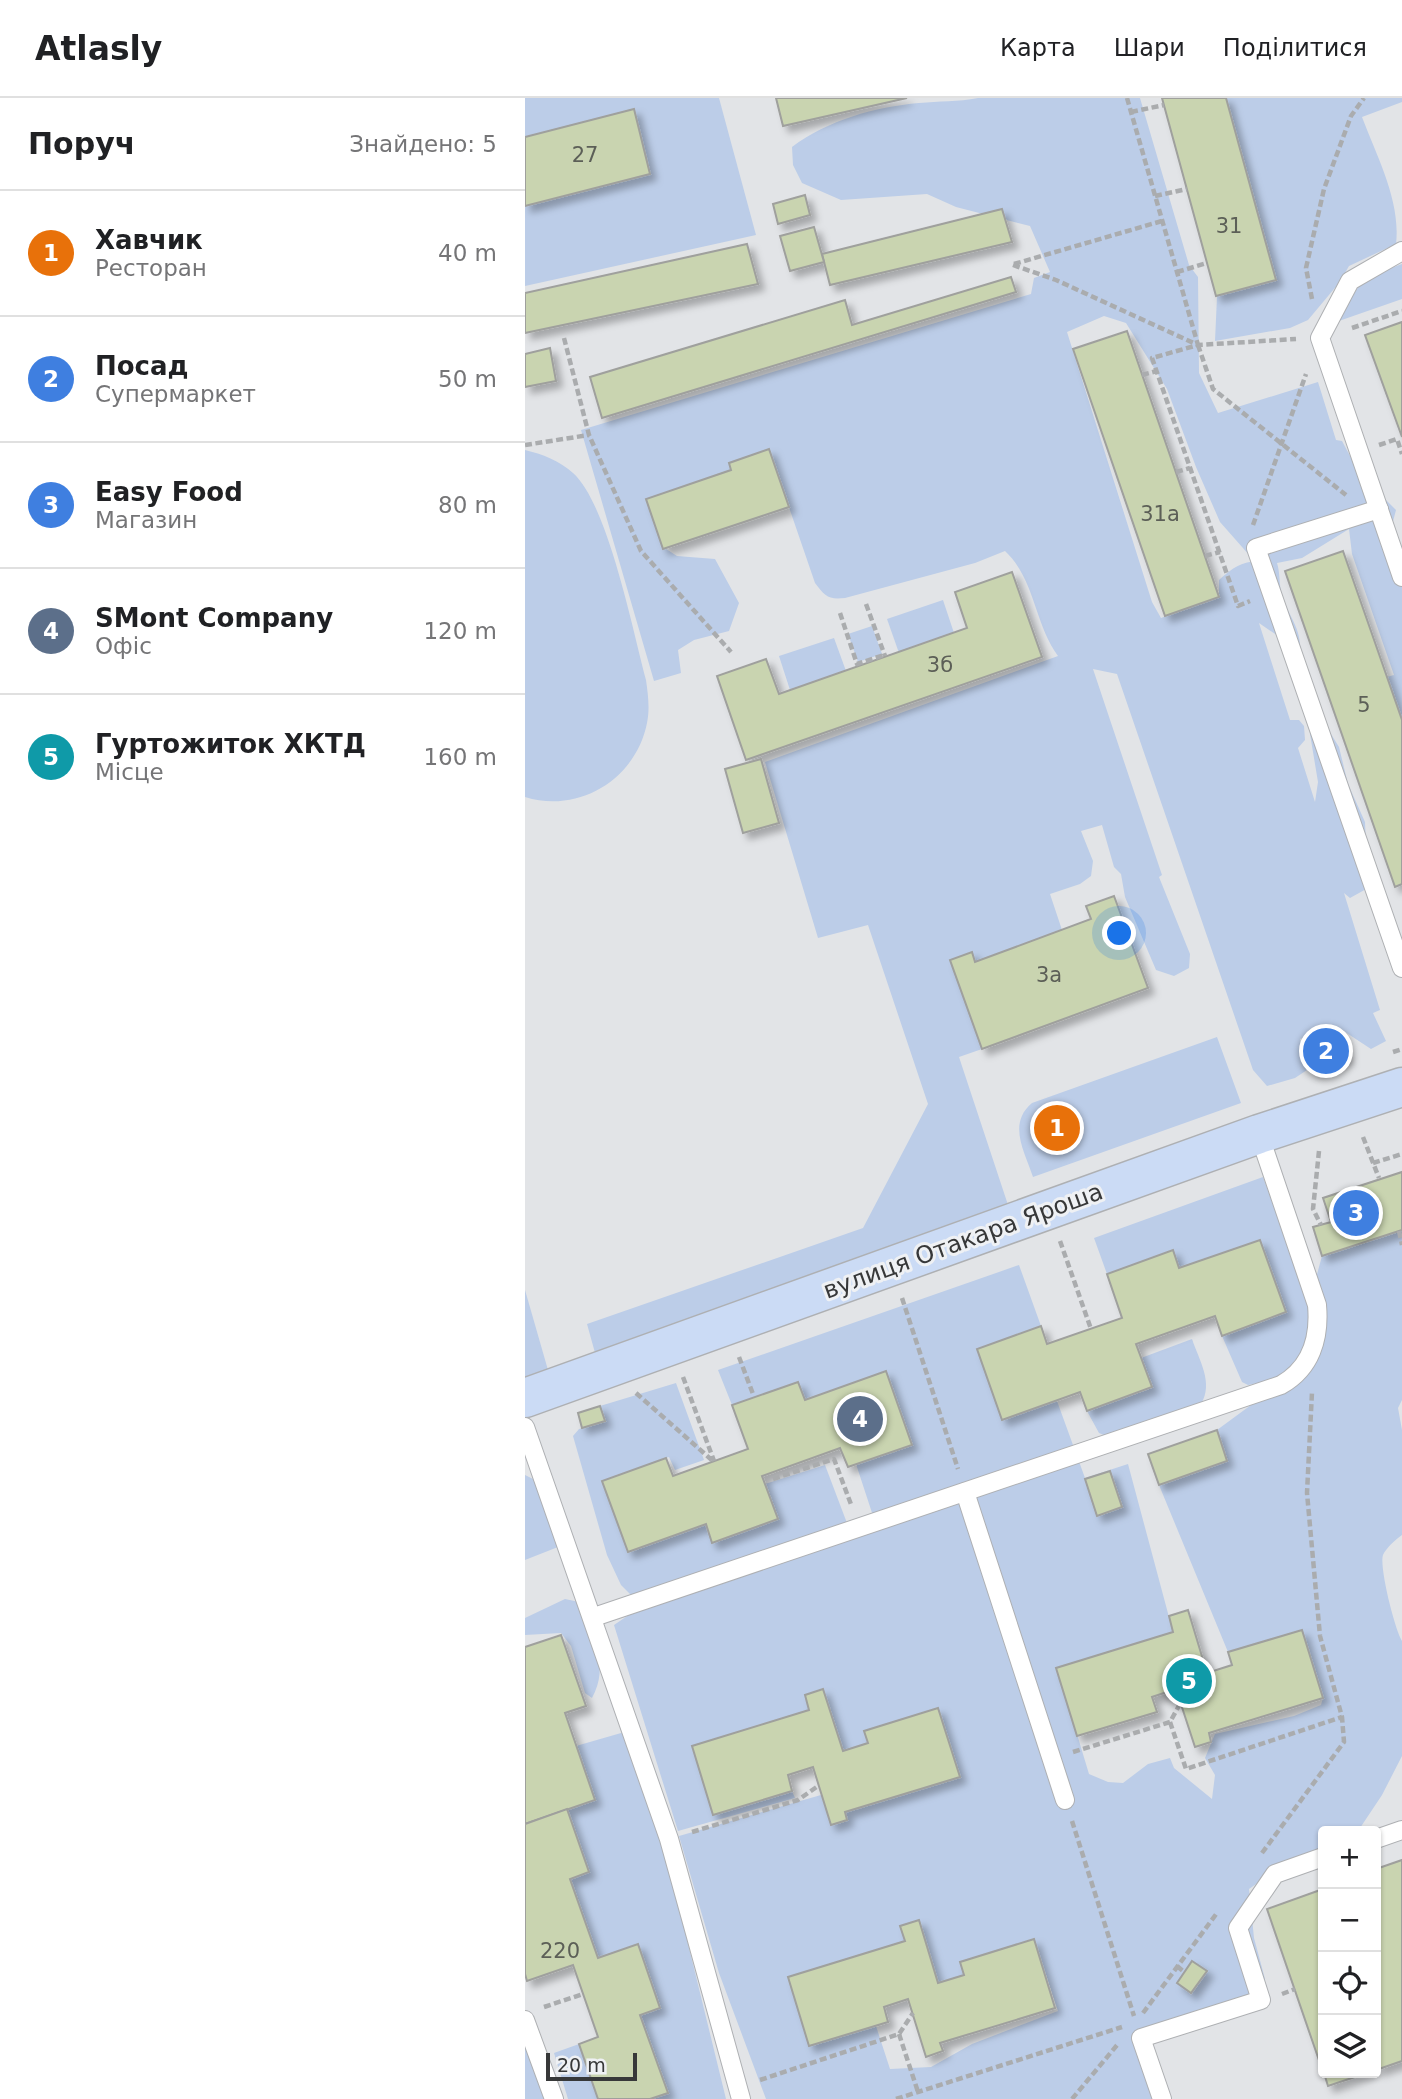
<!DOCTYPE html>
<html lang="uk">
<meta charset="utf-8">
<style>
:root{--surface:#fff;--page:#f6f6f6;--text:#202124;--muted:#757577;--line:#e0e0e0;--accent:#1a73e8}
body{margin:0;font-family:"DejaVu Sans",sans-serif;background:var(--page);color:var(--text)}
.controls{position:absolute;right:21px;bottom:21px;display:grid;overflow:hidden;border-radius:7px;box-shadow:0 2px 5px #0004}
.controls button{width:63px;height:63px;display:grid;place-items:center;padding:0;border:0;border-bottom:2px solid var(--line);background:var(--surface);color:var(--text);font:35px sans-serif}
.scale{position:absolute;left:21px;bottom:18px;width:91px;box-sizing:border-box;padding-left:7px;border:4px solid #373839;border-top:0;font-size:19px;line-height:24px;white-space:nowrap;color:#373839;-webkit-text-stroke:5px #eff1f4;paint-order:stroke}
.you{position:absolute;left:595px;top:836px;width:24px;height:24px;margin:-18px;border:5px solid #fff;border-radius:50%;background:#1a73e8;box-shadow:0 0 0 10px #1a73e833}
.badge{display:grid;place-items:center;width:46px;height:46px;border-radius:50%;background:var(--accent);color:#fff;font-size:23px;font-weight:700}
.pin{position:absolute;translate:-50% -50%;border:4px solid #fff;box-shadow:0 2px 7px #0006}
.list{margin:0;padding:0;list-style:none}
h2{display:flex;justify-content:space-between;align-items:center;height:91px;margin:0;padding:0 28px;font-size:30px}
h2 small{font-size:23px;font-weight:400;color:var(--muted)}
.list li{display:grid;grid-template-columns:46px 1fr auto;gap:21px;align-items:center;box-sizing:border-box;height:126px;padding:0 28px;border-top:2px solid var(--line)}
.list b{display:block;font-size:26px;white-space:nowrap}
.list p{margin:0;font-size:23px;white-space:nowrap;color:var(--muted)}
.list em{font-size:23px;font-style:normal;color:var(--muted)}
.icon{flex:none;width:38px;height:38px;fill:none;stroke:currentColor;stroke-width:2;stroke-linecap:round;stroke-linejoin:round}
.map{position:relative;flex:none;width:877px;height:2001px;overflow:hidden}
header{display:flex;align-items:center;gap:42px;box-sizing:border-box;height:98px;padding:0 35px;background:var(--surface);border-bottom:2px solid var(--line)}
header strong{font-size:33px}
nav{display:flex;gap:38px;margin-inline-start:auto;font-size:24px}
main{display:flex}
aside{flex:1;background:var(--surface)}
.map>svg:first-child{display:block}
.green{fill:#bccde8;fill-rule:evenodd}
.building{fill:#c9d4b0;stroke:#9fa09d;stroke-width:2;filter:url(#shadow)}
.lines{fill:none;stroke-linecap:round;stroke-linejoin:round}
.lane-casing{stroke:#aeb0b3;stroke-width:20}
.secondary-casing{stroke:#aeb0b3;stroke-width:41}
.path{stroke:#aaacae;stroke-width:4.5;stroke-dasharray:7 3.5;stroke-linecap:butt}
.lane{stroke:#fff;stroke-width:18}
.secondary{stroke:#cbdbf5;stroke-width:38}
.labels{text-anchor:middle;dominant-baseline:central;stroke-width:6;stroke-linejoin:round;paint-order:stroke}
.number-label{font-size:21px;fill:#5c5f57}
.street-label{font-size:24px;fill:#373839;stroke:#eff1f4}
</style>
<header>
<strong>Atlasly</strong>
<nav><a>Карта</a><a>Шари</a><a>Поділитися</a></nav>
</header>
<main>
<aside>
<h2>Поруч<small>Знайдено: 5</small></h2>
<ul class="list">
<li><span class="badge" style="background:#e8710a">1</span><div><b>Хавчик</b><p>Ресторан</p></div><em>40 m</em></li>
<li><span class="badge" style="background:#3f7fe0">2</span><div><b>Посад</b><p>Супермаркет</p></div><em>50 m</em></li>
<li><span class="badge" style="background:#3f7fe0">3</span><div><b>Easy Food</b><p>Магазин</p></div><em>80 m</em></li>
<li><span class="badge" style="background:#5c6f8a">4</span><div><b>SMont Company</b><p>Офіс</p></div><em>120 m</em></li>
<li><span class="badge" style="background:#0f9aa8">5</span><div><b>Гуртожиток ХКТД</b><p>Місце</p></div><em>160 m</em></li>
</ul>
</aside>
<div class="map">
<svg width="877" height="2001" viewBox="0 0 877 2001">
<defs>
<filter id="shadow"><feDropShadow dx="6" dy="6" stdDeviation="3.5" flood-color="#0004"/></filter>
</defs>
<rect width="100%" height="100%" fill="#e2e4e7"/>
<g class="green">
<polygon points="0,0 194,0 231,137 0,188"/>
<path d="M453,0H615L664,167L673,179L674,275L693,315L793,284L811,342L817,343L846,397L842,422L860,401L871,412L862,446L877,484V622L862,579L869,577L827,456L824,431L777,460L752,465C755,474 754,484 756,493C761,516 777,529 775,553L734,525L765,622H774L779,628L780,642L773,650L790,704L793,684L785,636L801,628L814,649L823,686L840,724L843,790L825,800L819,795L855,912L848,915L861,943L846,951L811,928L775,941L782,972L770,980L742,988L728,972L592,576L568,571L637,777L634,779L665,856L664,870L649,878L631,872L600,799L596,776L589,769L577,727L556,733L568,763L566,778L555,786L525,796L537,832L450,864L446,854L425,862L457,951L434,959L486,1116L72,1262L62,1226L338,1130L403,1006L343,827L293,840L240,664L533,558C509,525 510,481 480,453L450,465L320,500C303,502 300,498 290,485L244,351L204,365L206,372L121,401L138,449L152,458L190,461L214,505L204,533L169,542L153,552L156,575L129,583L56,332L506,196L509,180L525,174L505,128L431,109L402,96L316,102L277,85L268,67L267,49C303,22 350,9 394,5C414,3 433,4 453,0ZM579,218L601,225L642,291L671,369L695,424L725,458L744,464C720,461 711,467 694,482V499L636,520L627,504L542,234Z"/>
<path d="M701,0H877V4L837,19C852,59 876,103 871,146L824,168L814,185L783,222L765,230L690,243Z"/>
<polygon points="877,166 877,201 811,224 839,180"/>
<path d="M0,352C17,356 35,363 48,375C83,406 108,534 121,582C123,596 125,611 122,625C111,681 54,716 0,699Z"/>
<polygon points="418,502 429,535 374,555 362,521"/>
<polygon points="347,528 357,556 333,564 323,536"/>
<polygon points="309,540 321,573 265,592 254,558"/>
<path d="M692,939L716,1005L508,1079C500,1054 482,1026 507,1005Z"/>
<polygon points="738,1079 785,1207 782,1248 763,1271 747,1282 723,1287 717,1284 697,1238 761,1214 735,1142 654,1170 647,1152 582,1176 569,1140"/>
<path d="M877,1132V1302L873,1310L877,1332V1437C870,1442 861,1450 858,1457C854,1469 870,1532 877,1543V1658L857,1697L833,1733H798V1755L754,1770L724,1791L729,1840L740,1881L736,1902L617,1940L637,2001H241L194,1875L154,1738L296,1697L306,1727L322,1722L320,1714L433,1675L414,1614L410,1611L339,1633L343,1645L318,1653L298,1591L280,1597L284,1612L189,1717L267,1693L270,1700L153,1733L89,1527L117,1508L96,1487L82,1457L48,1338L54,1331L80,1323L75,1308L151,1285L179,1362L150,1372L144,1359L78,1383L103,1454L181,1426L187,1444L252,1418L240,1386L300,1367L325,1433L350,1424L331,1366L387,1346L280,1302L273,1284L207,1307L193,1272L494,1167L516,1228L477,1322L532,1303L560,1380L603,1366L648,1534L532,1570L564,1676L583,1684L598,1685L623,1666L645,1660L649,1670L687,1701L690,1677L680,1660L690,1636L769,1618L796,1607L798,1600L777,1532L703,1554L634,1387L702,1363L692,1332L741,1296L783,1273L791,1180L797,1158ZM376,1828H396L413,1885L439,1877L435,1864L509,1841L533,1913L447,1946L406,1969L365,1971L351,1928L284,1948L263,1879L380,1843Z"/>
<polygon points="0,1192 25,1279 0,1286"/>
<path d="M667,1241C674,1262 689,1285 676,1306L581,1338L574,1335L562,1313L627,1290L616,1260Z"/>
<polygon points="0,1377 12,1383 33,1449 0,1462"/>
<path d="M40,1501L54,1504C66,1538 86,1566 67,1600L60,1595L46,1548L36,1535L0,1537V1520Z"/>
<polygon points="103,1633 132,1719 201,2001 125,2001 142,1994 115,1917 135,1909 113,1846 73,1860 45,1781 64,1774 42,1711 70,1702 51,1648"/>
<polygon points="0,1937 22,2001 0,2001"/>
<polygon points="54,1946 73,2001 43,2001 29,1955"/>
</g>
<g class="building">
<polygon points="251,0 382,0 258,28"/>
<polygon points="637,0 701,0 751,182 691,198"/>
<polygon points="109,11 125,76 0,108 0,39"/>
<polygon points="280,97 285,117 253,126 248,106"/>
<polygon points="477,111 487,144 305,187 297,156"/>
<polygon points="289,129 299,164 265,173 255,138"/>
<polygon points="222,146 233,186 0,235 0,195"/>
<polygon points="486,179 491,194 77,320 65,279 320,202 327,227"/>
<polygon points="877,224 877,339 840,237"/>
<polygon points="602,233 694,499 640,518 548,251"/>
<polygon points="25,250 31,283 0,289 0,256"/>
<polygon points="244,351 264,409 138,451 121,401 206,372 204,365"/>
<polygon points="818,453 877,622 877,786 870,789 760,473"/>
<polygon points="487,474 517,559 221,662 192,578 241,561 254,596 442,530 430,494"/>
<polygon points="236,661 254,725 218,735 200,671"/>
<polygon points="589,798 623,890 457,951 425,862 447,854 450,864 566,821 561,808"/>
<polygon points="813,935 822,960 788,972 779,947"/>
<polygon points="877,1074 877,1132 797,1158 788,1129 806,1124 798,1100"/>
<polygon points="735,1142 761,1214 697,1238 690,1218 611,1246 627,1289 562,1313 555,1294 477,1322 452,1251 516,1228 522,1246 597,1220 582,1176 648,1152 654,1170"/>
<polygon points="361,1273 387,1347 323,1369 315,1350 237,1378 253,1421 187,1445 181,1426 103,1454 77,1383 141,1360 148,1378 223,1351 207,1307 273,1284 280,1302"/>
<polygon points="75,1308 80,1323 57,1330 53,1315"/>
<polygon points="692,1332 702,1363 634,1387 623,1356"/>
<polygon points="585,1373 597,1409 572,1418 560,1381"/>
<polygon points="663,1512 682,1575 707,1567 703,1554 777,1532 798,1600 684,1635 686,1644 670,1649 651,1591 627,1599 632,1614 552,1638 531,1570 648,1534 644,1518"/>
<polygon points="36,1537 61,1608 40,1615 70,1702 0,1726 0,1549"/>
<polygon points="298,1591 318,1653 343,1645 339,1633 413,1610 435,1679 320,1714 322,1722 306,1727 288,1669 263,1677 267,1693 188,1717 167,1648 284,1612 280,1597"/>
<polygon points="42,1711 64,1774 45,1781 73,1860 113,1846 135,1910 115,1917 143,1995 125,2001 73,2001 54,1946 73,1939 48,1867 2,1883 0,1876 0,1726"/>
<polygon points="877,1762 877,1963 851,1972 851,1771"/>
<polygon points="798,1791 798,1974 742,1811"/>
<polygon points="394,1822 413,1885 439,1877 435,1864 509,1841 530,1910 415,1945 418,1953 401,1959 383,1901 359,1909 363,1924 284,1948 263,1879 380,1843 375,1828"/>
<polygon points="667,1863 682,1873 666,1895 652,1885"/>
<polygon points="799,1975 842,1975 803,1988"/>
</g>
<g class="lines">
<defs>
<g id="lane">
<polyline points="877,153 825,183 795,240 877,479"/>
<polyline points="854,411 731,450 877,870"/>
<polyline points="0,1329 144,1741 216,2001"/>
<polyline points="440,1394 540,1702"/>
<path d="M69,1519L756,1287C786,1270 795,1240 792,1207L734,1036"/>
<polyline points="851,1741 877,1732"/>
<polyline points="0,1922 29,2001"/>
<polyline points="637,2001 616,1940 736,1902 713,1830 750,1776 798,1759"/>
</g>
<polyline id="secondary" points="0,1300 734,1036 877,989"/>
</defs>
<use href="#lane" class="lane-casing"/>
<use href="#secondary" class="secondary-casing"/>
<g class="path">
<polyline points="602,0 673,247 627,260 713,508 725,503"/>
<polyline points="606,14 639,7"/>
<polyline points="630,98 662,91"/>
<polyline points="489,166 637,123"/>
<polyline points="488,167 531,182 673,247 771,241"/>
<polyline points="652,174 682,165"/>
<polyline points="787,201 781,170 799,91 826,18 839,0"/>
<polyline points="827,230 877,213"/>
<polyline points="39,240 64,337 116,453 206,554"/>
<polyline points="673,247 688,291 821,397"/>
<polyline points="617,277 632,273"/>
<polyline points="0,347 64,337"/>
<polyline points="854,347 872,341 877,356"/>
<polyline points="651,374 665,370"/>
<polyline points="728,427 781,276"/>
<polyline points="680,458 695,454"/>
<polyline points="341,506 360,558"/>
<polyline points="315,515 332,566 359,557"/>
<polyline points="868,954 877,951"/>
<polyline points="838,1039 854,1080"/>
<polyline points="794,1053 788,1111 796,1127"/>
<polyline points="848,1065 877,1056"/>
<polyline points="874,1133 877,1147"/>
<polyline points="535,1143 566,1231"/>
<polyline points="377,1200 433,1371"/>
<polyline points="214,1259 228,1296"/>
<polyline points="158,1279 189,1363"/>
<polyline points="111,1295 189,1364"/>
<polyline points="248,1381 309,1361 327,1409"/>
<polyline points="645,1624 661,1671 817,1619"/>
<polyline points="548,1654 645,1624 656,1604"/>
<polyline points="547,1723 609,1918"/>
<polyline points="167,1734 273,1702 293,1688"/>
<polyline points="737,1755 819,1644 817,1619 795,1538 782,1395 787,1294"/>
<polyline points="652,1868 659,1874"/>
<polyline points="757,1896 770,1891"/>
<polyline points="19,1909 58,1896"/>
<polyline points="618,1915 692,1815"/>
<polyline points="374,1936 393,1994"/>
<polyline points="235,1982 374,1936 388,1915"/>
<polyline points="371,2001 597,1929"/>
<polyline points="547,2001 593,1946"/>
</g>
<use href="#lane" class="lane"/>
<use href="#secondary" class="secondary"/>
</g>
<g class="labels">
<g class="number-label">
<text x="60" y="57">27</text>
<text x="704" y="128">31</text>
<text x="635" y="416">31а</text>
<text x="415" y="567">3б</text>
<text x="839" y="607">5</text>
<text x="524" y="877">3а</text>
<text x="35" y="1853">220</text>
</g>
<g class="street-label">
<text transform="translate(438 1143) rotate(-20)">вулиця Отакара Яроша</text>
</g>
</g>
</svg>
<div class="controls">
<button>+</button>
<button>−</button>
<button><svg class="icon" aria-label="locate" viewBox="0 0 24 24"><circle cx="12" cy="12" r="6"/><path d="M12 2v4M12 18v4M2 12h4M18 12h4"/></svg></button>
<button><svg class="icon" aria-label="layers" viewBox="0 0 24 24"><path d="M12 4l9 5-9 5-9-5zM3 14l9 5 9-5"/></svg></button>
</div>
<div class="scale">20 m</div>
<div class="you"></div>
<div class="pin badge" style="left:532px;top:1030px;background:#e8710a">1</div>
<div class="pin badge" style="left:801px;top:953px;background:#3f7fe0">2</div>
<div class="pin badge" style="left:831px;top:1115px;background:#3f7fe0">3</div>
<div class="pin badge" style="left:335px;top:1321px;background:#5c6f8a">4</div>
<div class="pin badge" style="left:664px;top:1583px;background:#0f9aa8">5</div>
</div>
</main>
